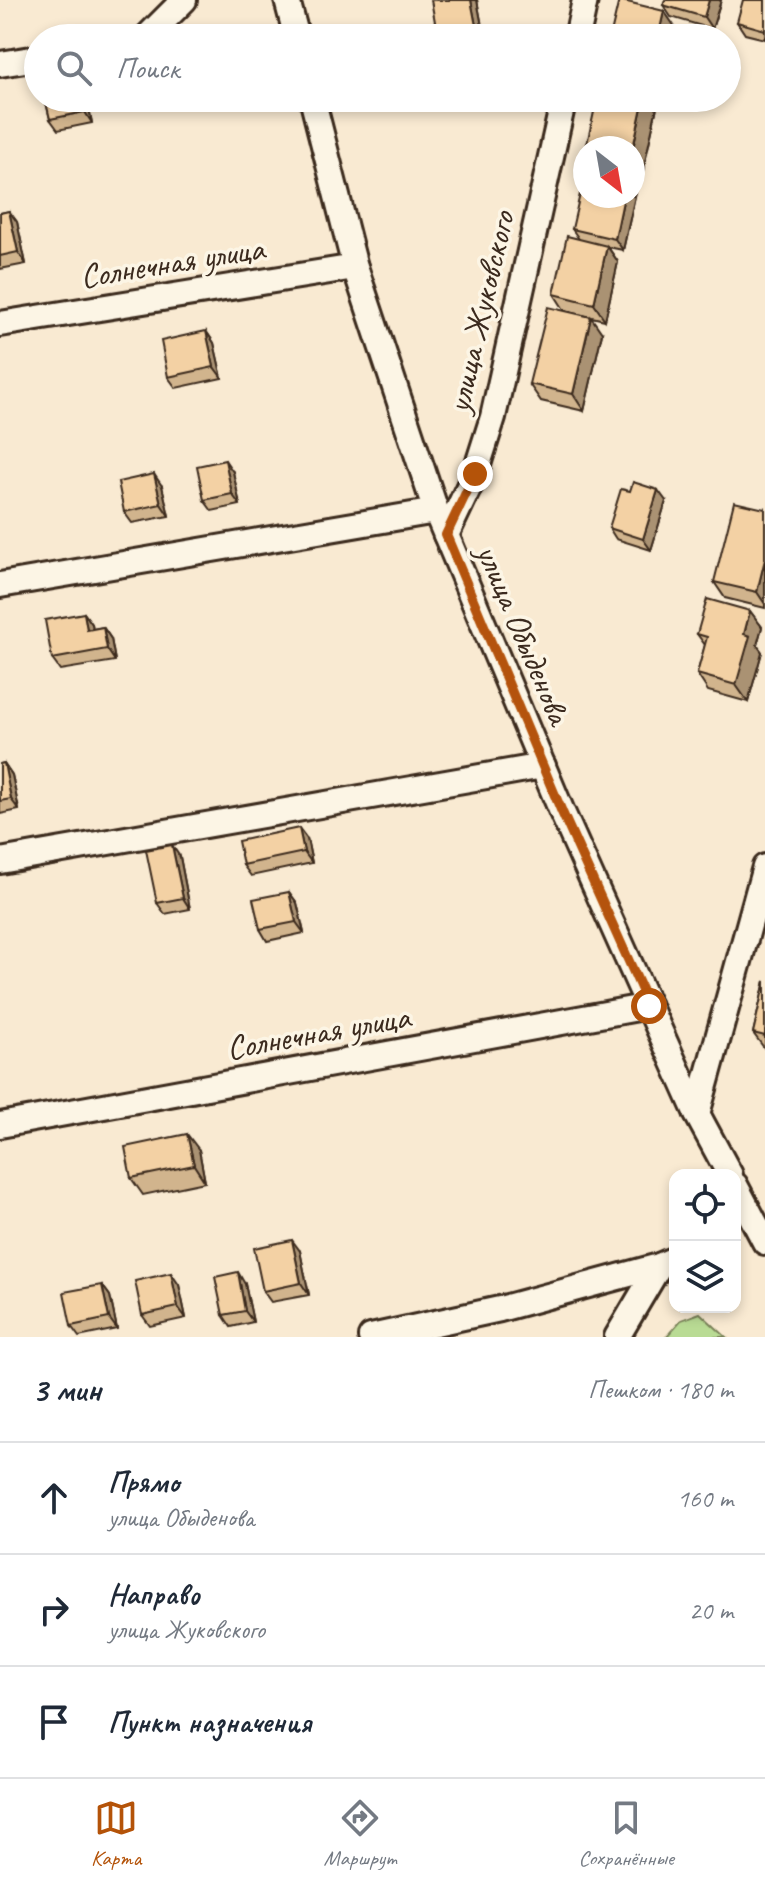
<!DOCTYPE html>
<html lang="ru">
<meta charset="utf-8">
<style>
:root{--surface:#fff;--page:#f6f6f7;--text:#1f2937;--muted:#747a83;--line:#e0e1e3;--accent:#b45309}
body{margin:0;font-family:Caveat,sans-serif;background:var(--page);color:var(--text)}
.controls{position:absolute;right:24px;bottom:24px;display:grid;overflow:hidden;border-radius:16px;box-shadow:0 4px 12px #0003}
.controls button{width:72px;height:72px;display:grid;place-items:center;padding:0;border:0;border-bottom:2px solid var(--line);background:var(--surface);color:var(--text);font:40px sans-serif}
.compass{position:absolute;left:573px;top:136px;width:72px;height:72px;border-radius:50%;background:var(--surface);box-shadow:0 4px 12px #0003;rotate:149deg}
.stop{position:absolute;width:24px;height:24px;margin:-18px;border:6px solid #b45309;border-radius:50%;background:#fff}
.stop.end{background:#b45309;border-color:#fff;box-shadow:0 2px 8px #0008}
.list{margin:0;padding:0;list-style:none}
h2{display:flex;justify-content:space-between;align-items:center;height:104px;margin:0;padding:0 32px;font-size:34px}
h2 small{font-size:26px;font-weight:400;color:var(--muted)}
.list li{display:grid;grid-template-columns:52px 1fr auto;gap:24px;align-items:center;box-sizing:border-box;height:112px;padding:0 32px;border-top:2px solid var(--line)}
.list b{display:block;font-size:30px;white-space:nowrap}
.list p{margin:0;font-size:26px;white-space:nowrap;color:var(--muted)}
.list em{font-size:26px;font-style:normal;color:var(--muted)}
.icon{flex:none;width:44px;height:44px;fill:none;stroke:currentColor;stroke-width:2;stroke-linecap:round;stroke-linejoin:round}
.map{position:relative;flex:none;width:765px;height:1337px;overflow:hidden}
.search{position:absolute;background:var(--surface);box-shadow:0 4px 12px #0003;left:24px;right:24px;top:24px;height:88px;display:flex;align-items:center;gap:20px;box-sizing:border-box;padding:0 28px;border-radius:44px;color:var(--muted);font-size:30px}
.sheet{height:440px;background:var(--surface)}
nav{display:flex;justify-content:space-around;align-items:center;box-sizing:border-box;height:112px;border-top:2px solid var(--line);background:var(--surface);font-size:22px;color:var(--muted)}
nav a{display:grid;justify-items:center;gap:4px}
nav .on{color:var(--accent)}
.map>svg:first-child{display:block}
.green{fill:#b9db94;stroke:#7a8259;stroke-width:2}
.lines{fill:none;stroke-linecap:round;stroke-linejoin:round}
.street-casing{stroke:#3b2a1e;stroke-width:30}
.street{stroke:#fcf5e5;stroke-width:24}
.wall{fill:#d1b48d;stroke:#3b2a1e;stroke-width:2}
.shaded-wall{fill:#aa9273;stroke:#3b2a1e;stroke-width:2}
.building{fill:#f3d1a4;stroke:#3b2a1e;stroke-width:2}
.route{stroke:#b45309;stroke-width:10}
.labels{text-anchor:middle;dominant-baseline:central;stroke-width:7;stroke-linejoin:round;paint-order:stroke}
.street-label{font-size:34px;fill:#3b2a1e;stroke:#fcf5e5}
</style>
<div class="map">
<svg width="765" height="1337" viewBox="0 0 765 1337">
<rect width="100%" height="100%" fill="#f9ead2"/>
<filter id="ink" filterUnits="userSpaceOnUse"><feTurbulence type="fractalNoise" baseFrequency=".0125" numOctaves="2"/><feDisplacementMap in="SourceGraphic" scale="16" xChannelSelector="R" yChannelSelector="G"/><feConvolveMatrix kernelMatrix="1 2 1 2 8 2 1 2 1" color-interpolation-filters="sRGB"/></filter>
<g filter="url(#ink)">
<polygon class="green" points="700,1313 726,1337 666,1337 681,1320"/>
<g class="lines">
<defs>
<g id="street">
<polyline points="287,0 297,38"/>
<polyline points="146,38 184,0"/>
<polyline points="577,38 585,0"/>
<polyline points="0,64 38,58"/>
<polyline points="312,98 355,267 436,511 562,812 697,1114 730,1175"/>
<polyline points="0,324 355,267"/>
<polyline points="446,535 475,474 493,417 564,98"/>
<polyline points="0,585 436,511"/>
<polyline points="0,861 543,766"/>
<polyline points="697,1114 765,867"/>
<polyline points="0,1125 649,1006"/>
<polyline points="735,1185 765,1242"/>
<polyline points="371,1337 500,1309 659,1266 675,1259"/>
<polyline points="617,1337 659,1266"/>
</g>
</defs>
<use href="#street" class="street-casing"/>
<use href="#street" class="street"/>
</g>
<g class="wall">
<polygon points="477,0 484,37 478,38 440,38 437,33"/>
<polygon points="665,0 721,0 712,29 671,17 663,5"/>
<polygon points="765,0 765,39 745,34 737,22"/>
<polygon points="45,98 87,98 92,123 58,130 50,119"/>
<polygon points="658,102 643,171 633,169 633,148 589,148 587,144"/>
<polygon points="639,178 623,250 608,247 618,262 605,320 565,311 554,294 579,239 572,229"/>
<polygon points="9,211 17,222 26,264 0,269 0,213"/>
<polygon points="206,331 214,343 222,378 176,388 168,377"/>
<polygon points="602,333 584,411 541,401 529,384"/>
<polygon points="233,472 240,505 212,511 204,500"/>
<polygon points="162,486 169,516 132,523 124,512"/>
<polygon points="666,501 651,550 616,539 609,528"/>
<polygon points="765,509 765,608 725,598 714,582"/>
<polygon points="750,611 762,627 757,645 762,652 748,702 708,691 697,674 705,645 697,634"/>
<polygon points="84,613 92,624 93,629 103,627 111,639 115,661 60,670 52,659"/>
<polygon points="4,763 12,775 19,810 0,814 0,764"/>
<polygon points="307,839 312,863 251,876 243,865"/>
<polygon points="180,857 190,909 165,914 157,903"/>
<polygon points="289,892 297,903 304,933 267,941 260,929"/>
<polygon points="765,981 765,1049 753,1033"/>
<polygon points="199,1150 205,1182 143,1195 131,1178"/>
<polygon points="300,1251 309,1295 271,1302 263,1291"/>
<polygon points="245,1284 253,1322 231,1327 223,1315"/>
<polygon points="102,1285 110,1296 117,1329 79,1337 71,1326"/>
<polygon points="179,1285 186,1318 150,1326 142,1315"/>
</g>
<g class="shaded-wall">
<polygon points="471,0 477,0 484,37 476,26"/>
<polygon points="709,0 721,0 712,29 704,17"/>
<polygon points="664,11 675,27 673,38 658,38"/>
<polygon points="82,98 87,98 92,123 85,112"/>
<polygon points="644,98 655,98 658,102 643,171 633,157 633,148"/>
<polygon points="633,170 639,178 623,250 615,239 624,196 633,196"/>
<polygon points="9,211 17,222 26,264 18,252"/>
<polygon points="607,246 618,262 605,320 594,304"/>
<polygon points="591,317 602,333 584,411 573,394"/>
<polygon points="206,331 214,343 222,378 214,367"/>
<polygon points="225,460 233,472 240,505 232,494"/>
<polygon points="154,474 162,486 169,516 161,504"/>
<polygon points="658,490 666,501 651,550 643,539"/>
<polygon points="765,559 765,604 757,592"/>
<polygon points="750,611 762,627 757,645 762,652 748,702 736,685 744,634"/>
<polygon points="84,613 92,624 95,641 87,630"/>
<polygon points="103,627 111,639 115,661 107,649"/>
<polygon points="4,763 12,775 19,810 11,799"/>
<polygon points="299,828 307,839 312,863 304,852"/>
<polygon points="172,845 180,857 190,909 183,898"/>
<polygon points="289,892 297,903 304,933 296,922"/>
<polygon points="187,1134 199,1150 205,1182 194,1165"/>
<polygon points="292,1240 300,1251 309,1295 301,1283"/>
<polygon points="238,1272 245,1284 253,1322 245,1311"/>
<polygon points="171,1273 179,1285 186,1318 178,1307"/>
<polygon points="102,1285 110,1296 117,1329 109,1318"/>
</g>
<g class="building">
<polygon points="431,0 471,0 476,26 437,33"/>
<polygon points="619,0 664,11 658,38 610,38"/>
<polygon points="665,0 709,0 704,17 663,5"/>
<polygon points="743,0 765,0 765,30 737,22"/>
<polygon points="45,98 82,98 85,112 50,119"/>
<polygon points="597,98 644,98 633,148 603,148 587,144"/>
<polygon points="585,172 585,196 624,196 615,239 572,229"/>
<polygon points="9,211 18,252 0,256 0,213"/>
<polygon points="567,236 607,246 594,304 554,294"/>
<polygon points="548,307 591,317 573,394 529,384"/>
<polygon points="206,331 214,367 168,377 161,341"/>
<polygon points="225,460 232,494 204,500 197,466"/>
<polygon points="154,474 161,504 124,512 118,482"/>
<polygon points="633,482 658,490 643,539 609,528 621,489 630,491"/>
<polygon points="734,502 765,509 765,559 757,592 714,582"/>
<polygon points="707,599 750,611 744,634 750,636 736,685 697,674 707,637 697,634"/>
<polygon points="84,613 87,630 103,627 107,649 52,659 45,620"/>
<polygon points="4,763 11,799 0,801 0,764"/>
<polygon points="299,828 304,852 243,865 238,841"/>
<polygon points="172,845 183,898 157,903 146,850"/>
<polygon points="289,892 296,922 260,929 253,899"/>
<polygon points="765,981 765,1036 753,1033"/>
<polygon points="187,1134 194,1165 131,1178 125,1147"/>
<polygon points="292,1240 301,1283 263,1291 254,1248"/>
<polygon points="238,1272 245,1311 223,1315 215,1277"/>
<polygon points="171,1273 178,1307 142,1315 135,1281"/>
<polygon points="102,1285 109,1318 71,1326 64,1292"/>
</g>
</g>
<g class="lines" filter="url(#ink)">
<polyline class="route" points="475,474 446,535 562,812 649,1006"/>
</g>
<g class="labels">
<g class="street-label">
<text transform="translate(172 262) rotate(-9)">Солнечная улица</text>
<text transform="translate(480 312) rotate(-77)">улица Жуковского</text>
<text transform="translate(524 634) rotate(67)">улица Обыденова</text>
<text transform="translate(318 1032) rotate(-10)">Солнечная улица</text>
</g>
</g>
</svg>
<div class="controls">
<button><svg class="icon" aria-label="locate" viewBox="0 0 24 24"><circle cx="12" cy="12" r="6"/><path d="M12 2v4M12 18v4M2 12h4M18 12h4"/></svg></button>
<button><svg class="icon" aria-label="layers" viewBox="0 0 24 24"><path d="M12 4l9 5-9 5-9-5zM3 14l9 5 9-5"/></svg></button>
</div>
<svg class="compass" viewBox="-18 -18 36 36"><path d="M0-13l5 13h-10z" fill="#e53935"/><path d="M0 13l5-13h-10z" fill="#747a83"/></svg>
<div class="stop" style="left:649px;top:1006px"></div>
<div class="stop end" style="left:475px;top:474px"></div>
<div class="search"><svg class="icon" aria-label="search" viewBox="0 0 24 24"><circle cx="10" cy="10" r="6"/><path d="M15 15l6 6"/></svg>Поиск</div>
</div>
<section class="sheet">
<h2>3 мин<small>Пешком · 180 m</small></h2>
<ul class="list">
<li><svg class="icon" aria-label="ahead" viewBox="0 0 24 24"><path d="M12 20V5M6 11l6-6 6 6"/></svg><div><b>Прямо</b><p>улица Обыденова</p></div><em>160 m</em></li>
<li><svg class="icon" aria-label="right" viewBox="0 0 24 24"><path d="M7 20v-9h11M14 6l5 5-5 5"/></svg><div><b>Направо</b><p>улица Жуковского</p></div><em>20 m</em></li>
<li><svg class="icon" aria-label="arrive" viewBox="0 0 24 24"><path d="M6 21V4h12l-3 4 3 4H6"/></svg><div><b>Пункт назначения</b></div></li>
</ul>
</section>
<nav>
<a class="on"><svg class="icon" aria-label="map" viewBox="0 0 24 24"><path d="M3 6l6-2 6 2 6-2v14l-6 2-6-2-6 2zM9 4v14M15 6v14"/></svg>Карта</a>
<a><svg class="icon" aria-label="directions" viewBox="0 0 24 24"><path d="M12 3l9 9-9 9-9-9zM9 14v-3h6M13 9l2 2-2 2"/></svg>Маршрут</a>
<a><svg class="icon" aria-label="saved" viewBox="0 0 24 24"><path d="M7 4h10v16l-5-4-5 4z"/></svg>Сохранённые</a>
</nav>
